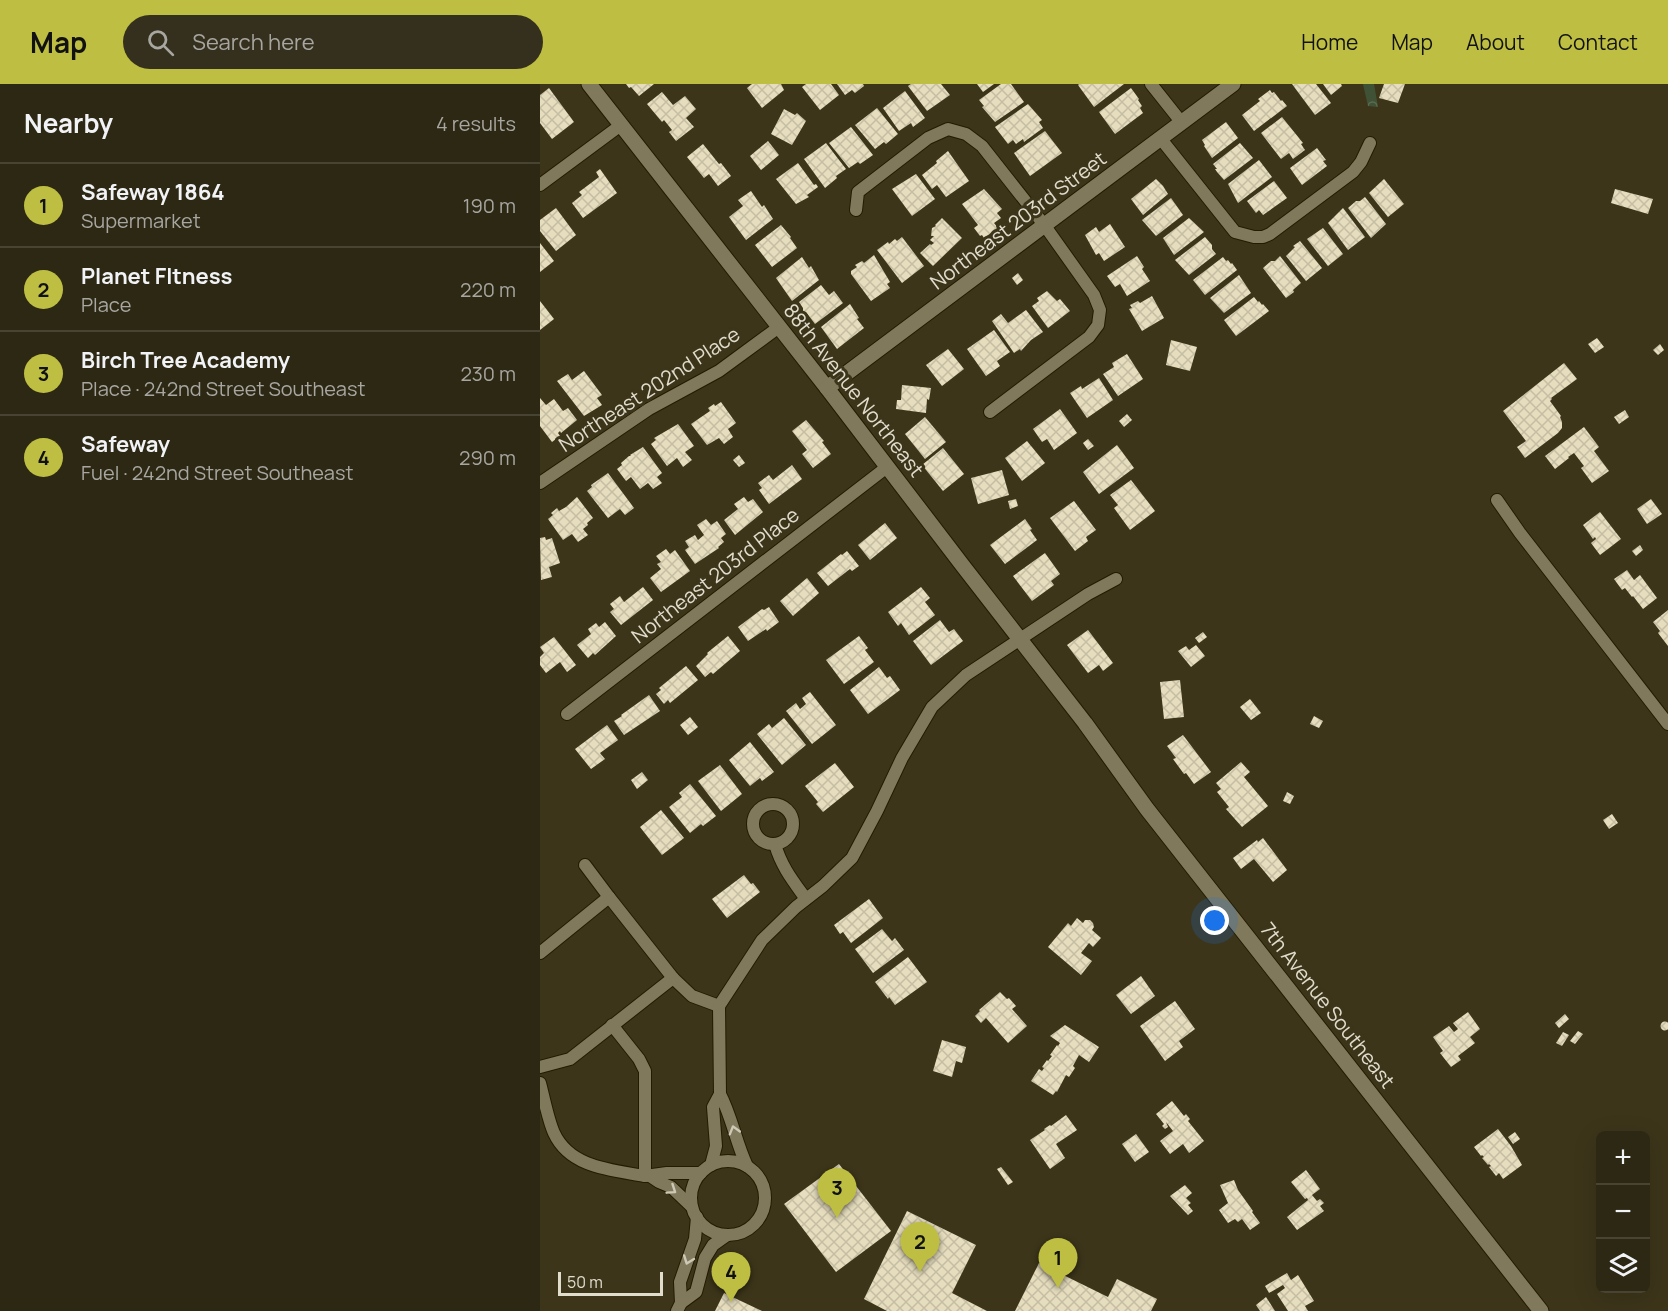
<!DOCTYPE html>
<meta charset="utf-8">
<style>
:root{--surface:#2d2814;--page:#35301d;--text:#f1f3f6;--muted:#a7a6a0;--line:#484434;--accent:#bebf42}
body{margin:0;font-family:Manrope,sans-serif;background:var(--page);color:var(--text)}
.controls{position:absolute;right:18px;bottom:18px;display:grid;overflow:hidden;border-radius:9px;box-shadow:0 6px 24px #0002}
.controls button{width:54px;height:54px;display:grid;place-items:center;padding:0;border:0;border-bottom:2px solid var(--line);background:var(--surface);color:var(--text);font:30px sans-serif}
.scale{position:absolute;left:18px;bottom:15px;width:105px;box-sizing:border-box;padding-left:6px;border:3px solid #e1ddcd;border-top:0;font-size:16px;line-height:21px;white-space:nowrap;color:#e1ddcd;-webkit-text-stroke:4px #3c351a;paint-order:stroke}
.you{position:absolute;left:675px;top:837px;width:21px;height:21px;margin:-15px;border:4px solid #fff;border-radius:50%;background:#1a73e8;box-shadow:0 0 0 9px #1a73e833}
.badge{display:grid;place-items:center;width:39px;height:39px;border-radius:50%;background:var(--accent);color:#111;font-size:20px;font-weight:700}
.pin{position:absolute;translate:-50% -50px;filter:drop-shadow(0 2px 3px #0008)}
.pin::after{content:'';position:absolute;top:32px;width:21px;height:18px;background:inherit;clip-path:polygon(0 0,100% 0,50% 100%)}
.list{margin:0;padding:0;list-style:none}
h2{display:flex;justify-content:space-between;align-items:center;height:78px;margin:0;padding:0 24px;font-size:26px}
h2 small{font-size:20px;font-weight:400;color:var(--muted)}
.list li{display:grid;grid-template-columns:39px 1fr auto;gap:18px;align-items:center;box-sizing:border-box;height:84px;padding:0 24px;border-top:2px solid var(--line)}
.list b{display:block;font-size:22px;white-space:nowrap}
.list p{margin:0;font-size:20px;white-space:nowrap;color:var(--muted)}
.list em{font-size:20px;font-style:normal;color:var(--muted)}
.icon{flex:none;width:33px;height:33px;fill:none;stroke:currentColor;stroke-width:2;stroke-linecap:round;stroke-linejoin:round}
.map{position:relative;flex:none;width:1128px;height:1227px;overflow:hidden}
header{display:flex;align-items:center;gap:36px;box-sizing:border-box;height:84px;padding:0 30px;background:var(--accent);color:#111}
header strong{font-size:28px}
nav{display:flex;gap:33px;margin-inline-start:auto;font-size:21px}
.search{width:420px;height:54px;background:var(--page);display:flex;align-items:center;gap:15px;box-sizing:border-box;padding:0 21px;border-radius:33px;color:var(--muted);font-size:22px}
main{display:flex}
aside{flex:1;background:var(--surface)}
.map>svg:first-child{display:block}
.park{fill:url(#park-crowns)}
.building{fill:url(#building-cross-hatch)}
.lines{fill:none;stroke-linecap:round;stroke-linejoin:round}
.minor-casing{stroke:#231c02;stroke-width:14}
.tertiary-casing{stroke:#231c02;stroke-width:17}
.minor{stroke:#81795c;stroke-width:12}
.tertiary{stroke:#81795c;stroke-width:15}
.oneway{stroke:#cec9b6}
.labels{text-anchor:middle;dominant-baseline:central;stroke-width:6;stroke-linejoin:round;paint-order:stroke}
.street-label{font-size:20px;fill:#e1ddcd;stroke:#3c351a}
</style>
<header>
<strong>Map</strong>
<div class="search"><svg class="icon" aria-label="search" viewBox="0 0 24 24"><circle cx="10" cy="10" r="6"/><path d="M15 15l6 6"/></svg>Search here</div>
<nav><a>Home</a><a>Map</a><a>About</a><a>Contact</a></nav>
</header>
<main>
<aside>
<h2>Nearby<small>4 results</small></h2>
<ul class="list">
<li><span class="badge">1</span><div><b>Safeway 1864</b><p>Supermarket</p></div><em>190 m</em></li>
<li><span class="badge">2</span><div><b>Planet FItness</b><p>Place</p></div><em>220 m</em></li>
<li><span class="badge">3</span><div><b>Birch Tree Academy</b><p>Place · 242nd Street Southeast</p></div><em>230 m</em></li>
<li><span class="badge">4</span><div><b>Safeway</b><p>Fuel · 242nd Street Southeast</p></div><em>290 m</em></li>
</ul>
</aside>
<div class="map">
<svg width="1128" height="1227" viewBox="0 0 1128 1227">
<defs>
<pattern id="park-crowns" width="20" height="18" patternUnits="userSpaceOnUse" patternTransform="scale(1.5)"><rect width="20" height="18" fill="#405235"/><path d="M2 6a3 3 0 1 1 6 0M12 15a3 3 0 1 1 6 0" fill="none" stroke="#5b6a51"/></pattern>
<pattern id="building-cross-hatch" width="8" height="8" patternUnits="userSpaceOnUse" patternTransform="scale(1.5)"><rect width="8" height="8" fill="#e6ddbe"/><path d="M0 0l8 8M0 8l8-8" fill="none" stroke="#c6bea4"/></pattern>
</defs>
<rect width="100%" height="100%" fill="#3c351a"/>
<polygon class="park" points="823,0 834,0 838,23 828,22"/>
<g class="building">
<polygon points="86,0 114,0 99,12 91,3 89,4"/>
<polygon points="212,0 241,0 244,6 222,24 207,4"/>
<polygon points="266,0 291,0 299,11 280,26 262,3"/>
<polygon points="297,0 323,0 324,2 315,9 312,6 305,11"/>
<polygon points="371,0 401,0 410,11 387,27 368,2"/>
<polygon points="437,0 454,0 443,8"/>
<polygon points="461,0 471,0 484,18 455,38 442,23 444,22 439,16"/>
<polygon points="539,0 584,0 554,23 538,1"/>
<polygon points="752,0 776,0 791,19 775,31"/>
<polygon points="783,0 801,0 802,2 791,11"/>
<polygon points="844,0 865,0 858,19 839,14"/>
<polygon points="9,4 34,38 12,55 0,39 0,11"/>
<polygon points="591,4 599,15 598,16 602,22 600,24 603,29 575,50 559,28"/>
<polygon points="730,6 732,9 734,8 741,17 742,16 747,22 714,47 702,31 720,17 718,15"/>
<polygon points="365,7 385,34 373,43 371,39 359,47 343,24"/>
<polygon points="122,8 133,21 145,12 156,25 146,34 154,43 136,57 129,48 132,46 124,36 122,38 107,20"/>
<polygon points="488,20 502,36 499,38 503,44 484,58 483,55 476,60 473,56 468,60 455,43"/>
<polygon points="337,24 358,50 346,60 344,58 335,65 315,41"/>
<polygon points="244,25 255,31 257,29 266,37 252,61 231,50"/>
<polygon points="742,33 763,59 761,60 765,66 753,75 749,69 741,75 721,49"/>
<polygon points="686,38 698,54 672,74 664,62 665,61 662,56"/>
<polygon points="311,43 333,71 320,80 318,78 309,84 289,59"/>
<polygon points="505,47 522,69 490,92 474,69"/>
<polygon points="228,57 239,71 221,86 210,72"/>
<polygon points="286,59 306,85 296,92 297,94 285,104 264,75"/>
<polygon points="700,59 713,74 684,96 677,88 675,85 677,85 673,80"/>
<polygon points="163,60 179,80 181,79 191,92 178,102 169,90 164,94 147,73"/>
<polygon points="777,64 786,76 783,77 787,82 762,101 750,84"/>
<polygon points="408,67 429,97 406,113 397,101 392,105 382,91 397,79 396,77"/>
<polygon points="719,76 732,93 698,119 688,100"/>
<polygon points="258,79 274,101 276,100 278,103 267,111 269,113 256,120 236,95"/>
<polygon points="60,85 77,109 43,134 32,119 42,111 39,108 59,93 56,88"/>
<polygon points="376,90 395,115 372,132 352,105"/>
<polygon points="616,95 623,102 628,110 603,131 591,115"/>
<polygon points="844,95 864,120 848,133 829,109"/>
<polygon points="734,97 747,114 723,131 719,126 716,129 707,117"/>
<polygon points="444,105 462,125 457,129 461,134 454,139 458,144 444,154 442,151 440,152 434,144 438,141 422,120"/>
<polygon points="1075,105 1113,115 1108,130 1071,119"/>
<polygon points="211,107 222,123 224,121 233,135 206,156 189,133 203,122 198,116"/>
<polygon points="825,113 846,140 831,154 808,124 816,117 820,117"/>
<polygon points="631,114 643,131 616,152 602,136"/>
<polygon points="16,124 36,151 16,167 0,147 0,136"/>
<polygon points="803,124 825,153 808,166 788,139"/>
<polygon points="402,134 422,154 393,182 380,169 390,160 391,161 394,159 390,156 394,152 391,152 392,144 396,142 395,141"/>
<polygon points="649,134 664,148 634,171 623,154"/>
<polygon points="570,140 585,163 564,177 559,169 556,171 545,151 556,143 559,148"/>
<polygon points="241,141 251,153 250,154 257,164 232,183 215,161"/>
<polygon points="783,144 803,170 788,182 767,155"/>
<polygon points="362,153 384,182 362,199 337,166 348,158 349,160 355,155 357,157"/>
<polygon points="665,153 672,161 672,165 676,170 649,191 635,176"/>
<polygon points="760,157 782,184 766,197 746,172 755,163 753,162"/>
<polygon points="0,159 14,177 0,188"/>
<polygon points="334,171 350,198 347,200 350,204 331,217 311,190 311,187 317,183 315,181 322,177 324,179"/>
<polygon points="597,172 604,183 602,185 610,197 587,212 580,200 575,203 567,192"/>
<polygon points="740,172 761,199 753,206 754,208 746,214 723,184 731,177 735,177"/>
<polygon points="262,173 269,184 271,182 279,196 252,217 236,194"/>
<polygon points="683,173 686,177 688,176 691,180 692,179 697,186 665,211 653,196"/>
<polygon points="478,189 483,196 477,201 472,194"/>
<polygon points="699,191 711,209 684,229 670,214"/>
<polygon points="281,201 289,211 294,207 303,219 275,240 266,228 263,227 263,224 259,218"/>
<polygon points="507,207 517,217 520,215 530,227 508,244 492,222 499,217 497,214"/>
<polygon points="612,212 624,234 602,247 589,225 592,224 590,221 598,217 600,219"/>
<polygon points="714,213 718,218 719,217 722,221 723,220 729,227 696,252 684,236"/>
<polygon points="0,217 14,235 0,246"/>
<polygon points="310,220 319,234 317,235 324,244 297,265 281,243"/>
<polygon points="486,226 503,248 491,256 481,267 480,265 474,269 452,237 461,230 468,239"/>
<polygon points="454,246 470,268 457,277 460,282 446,292 427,265"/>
<polygon points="1057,254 1064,263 1055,269 1048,260"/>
<polygon points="631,256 657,263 650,287 626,281"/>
<polygon points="1120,260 1124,266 1118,271 1113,266"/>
<polygon points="408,265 424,285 402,302 386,281"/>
<polygon points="587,270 603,295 578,312 563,290 574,283 572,279"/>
<polygon points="1024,279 1037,295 1011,314 1012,315 1010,317 1021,332 1020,333 1022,338 1022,344 1018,349 985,374 977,363 986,357 963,327"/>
<polygon points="44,287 62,311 57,314 62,321 44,332 17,297 28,290 32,296"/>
<polygon points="559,294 573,316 547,334 530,309 541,302 542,305"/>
<polygon points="362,301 391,304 389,316 387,315 386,329 356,325 357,316 361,316"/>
<polygon points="0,314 6,321 14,315 23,327 28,324 37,336 21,349 20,347 18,349 20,352 12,358 0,342"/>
<polygon points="181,318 196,339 188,345 193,353 184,360 179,354 167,361 151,340 170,327 168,324 174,320 175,322"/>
<polygon points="520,325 537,349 514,366 507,355 502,358 493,345"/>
<polygon points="1085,326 1089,333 1079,340 1074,333"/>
<polygon points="587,330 592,336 584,343 579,337"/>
<polygon points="385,333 406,358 385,375 365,350"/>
<polygon points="266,336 284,357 282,358 291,370 273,384 262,370 267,366 252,347"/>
<polygon points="138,340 154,362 145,368 152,376 143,383 137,374 127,382 111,360 116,356 114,354"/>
<polygon points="1044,343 1059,363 1054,367 1069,387 1052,399 1041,384 1044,382 1034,369 1028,373 1029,374 1015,385 1005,372"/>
<polygon points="548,355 554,362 548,366 543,359"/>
<polygon points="487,357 505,379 482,397 465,374"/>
<polygon points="577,361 594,384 559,410 543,388"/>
<polygon points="103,363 122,389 117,393 122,399 113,405 108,399 100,405 91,393 86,397 77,385 82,381 81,379 89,372 91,372 90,371"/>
<polygon points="403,364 424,390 403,407 382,381"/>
<polygon points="199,371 205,379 199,383 193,376"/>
<polygon points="252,381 262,395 229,420 219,406 222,404 218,399 229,391 233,396"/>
<polygon points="462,386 469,411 438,420 431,394"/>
<polygon points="68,389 94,424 85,431 80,425 68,434 47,407 52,403 51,401"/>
<polygon points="591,396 615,427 590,446 574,424 578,421 570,411"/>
<polygon points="37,413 53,434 47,439 48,441 43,445 48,451 38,458 32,450 23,456 8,435 13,431 11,429 17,424 19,427 26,423"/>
<polygon points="204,413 208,418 213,415 223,428 195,451 184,436 198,425 194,420"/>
<polygon points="476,415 478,422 470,425 468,417"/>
<polygon points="1111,415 1122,430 1107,440 1097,425"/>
<polygon points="534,417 556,446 546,453 548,457 535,467 510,434"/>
<polygon points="1060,428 1081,455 1060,471 1051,459 1056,455 1055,453 1053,455 1043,441"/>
<polygon points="166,435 171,441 177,437 186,450 181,454 184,458 178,463 179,464 155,480 145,466 149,463 145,457 155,451 158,456 164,451 157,441"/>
<polygon points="485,435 492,445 490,446 497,456 465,480 450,461"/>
<polygon points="345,439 357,454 330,476 318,461"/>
<polygon points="5,453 6,456 12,454 20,479 9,483 12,493 1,496 0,454"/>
<polygon points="1100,461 1103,466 1096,472 1092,467"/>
<polygon points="126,465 130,470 135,466 150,487 121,508 110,494 121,485 117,480 121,478 116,472"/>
<polygon points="307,467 319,482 312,487 310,485 288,502 277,489 301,470 302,471"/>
<polygon points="505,469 520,490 511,497 514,501 492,517 473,492"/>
<polygon points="1087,486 1094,496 1100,491 1117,514 1103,525 1093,512 1092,513 1085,504 1082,506 1074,495"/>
<polygon points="267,494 279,509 253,532 240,517"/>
<polygon points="103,503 113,516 81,541 70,528 74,525 70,520 80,512 84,518"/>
<polygon points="381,503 390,514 385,518 395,531 369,551 361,539 358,542 348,528"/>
<polygon points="229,523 239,538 227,547 226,545 208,557 198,543 222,525 224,526"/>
<polygon points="1128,526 1128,562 1118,549 1120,547 1113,538"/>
<polygon points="400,536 409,548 414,545 423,557 391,581 373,557"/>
<polygon points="65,538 76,552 55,571 53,569 48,574 37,561 51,550 48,545 56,539 59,543"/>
<polygon points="548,546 573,579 563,587 559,581 548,589 527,561"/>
<polygon points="663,548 667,553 659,559 655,554"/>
<polygon points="188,552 200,567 173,590 171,588 165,593 156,582 168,570 167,569"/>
<polygon points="319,552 328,564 325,566 334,578 304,600 286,576"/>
<polygon points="14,553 36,581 27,588 20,578 6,589 0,581 0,573 4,569 0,563"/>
<polygon points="656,561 665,572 651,583 638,567 646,562 649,566"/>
<polygon points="146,582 158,596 130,619 128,616 124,620 116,610 121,606 119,604"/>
<polygon points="339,583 347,594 350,592 360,606 328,630 310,606"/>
<polygon points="640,596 644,633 624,635 620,598"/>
<polygon points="270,608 296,641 272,660 246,627 256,619 260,625 266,620 268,623 262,614"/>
<polygon points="109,611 120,627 84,651 74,637 82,632 81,631"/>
<polygon points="710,615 721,629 711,636 700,623"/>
<polygon points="774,632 783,637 779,644 770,640"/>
<polygon points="150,633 158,643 148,651 140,641"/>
<polygon points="244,634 266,661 242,681 217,650 229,640 232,644"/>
<polygon points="67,641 78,656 60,669 65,675 51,685 35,665"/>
<polygon points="643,651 671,688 654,700 646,689 644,690 633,675 636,674 627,662"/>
<polygon points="210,658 234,688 222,697 220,694 210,702 189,676"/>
<polygon points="701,678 710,688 704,693 728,722 702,743 686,725 689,723 677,708 681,705 676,699"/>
<polygon points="295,679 314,703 283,728 276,720 278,718 265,702"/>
<polygon points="180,681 202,710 181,727 158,697"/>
<polygon points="102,688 108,696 97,705 91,696"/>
<polygon points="150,700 176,732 163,742 161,740 150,749 129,723 142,713 139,709"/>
<polygon points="747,708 754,712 750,720 743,717"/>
<polygon points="121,726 144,754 122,771 100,743"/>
<polygon points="1072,730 1078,739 1069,745 1063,736"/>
<polygon points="723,754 747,786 733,798 714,775 701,785 693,774 717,756 718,758"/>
<polygon points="204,791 211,800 213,799 220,808 187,834 172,815"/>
<polygon points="329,815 343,834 311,859 303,848 300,850 294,841"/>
<polygon points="537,834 543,839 545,836 550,836 553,839 554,843 552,846 561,854 553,863 549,859 541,869 552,877 541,891 508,863 528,839 531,842"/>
<polygon points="342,845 352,857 355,854 364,866 333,889 315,865"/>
<polygon points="368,873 387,898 355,921 349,913 348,915 335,898"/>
<polygon points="601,892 615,912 591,930 576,911"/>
<polygon points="460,908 467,915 469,914 476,922 472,925 487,942 468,959 446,934 441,939 435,932 440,927 439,926"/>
<polygon points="635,917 655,945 639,957 643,963 625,977 600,942"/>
<polygon points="928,928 940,945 930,953 935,959 918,972 921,976 911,983 900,969 903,967 893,953 909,942 914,948 918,945 913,939"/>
<polygon points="1025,930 1029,935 1019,944 1015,939"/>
<circle cx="1125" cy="942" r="4.5"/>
<polygon points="525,941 559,963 549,978 539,971 533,982 535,984 529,993 526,991 517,1008 516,1007 513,1011 491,997 499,985 502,987 504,984 502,983 507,976 508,977 512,972 510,971 517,961 518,962 520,959 510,952"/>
<polygon points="1038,947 1043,950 1035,960 1030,957"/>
<polygon points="1023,948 1029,951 1022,962 1016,959"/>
<polygon points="402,956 426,963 422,979 416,977 412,993 393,987"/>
<polygon points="632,1017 644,1032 646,1030 650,1035 648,1037 664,1057 649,1069 643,1060 630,1070 620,1057 633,1047 626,1038 628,1043 625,1045 622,1042 624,1040 616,1030"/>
<polygon points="526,1031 537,1046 516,1060 525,1074 510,1085 490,1056 505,1046 504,1045 510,1041 511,1042"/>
<polygon points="958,1045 971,1062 982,1081 963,1095 959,1089 956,1092 949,1083 951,1082 949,1080 948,1081 942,1074 944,1073 942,1071 941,1072 934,1063"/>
<polygon points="975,1048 980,1055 973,1060 968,1053"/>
<polygon points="596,1050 609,1068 595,1078 582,1060"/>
<polygon points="299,1080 351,1147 296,1188 244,1120"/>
<polygon points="461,1083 473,1098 468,1101 457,1085"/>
<polygon points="766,1086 780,1105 772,1111 777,1117 780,1115 784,1119 780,1122 784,1127 757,1146 747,1133 768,1116 767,1114 765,1115 751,1098"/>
<polygon points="694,1096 698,1106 713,1127 712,1128 720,1139 710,1146 702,1135 698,1138 695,1135 688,1139 679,1126 688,1119 680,1101"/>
<polygon points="645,1101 652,1109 646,1114 651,1119 648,1121 653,1127 648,1131 630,1112"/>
<polygon points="367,1127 436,1161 412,1209 447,1227 347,1227 324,1215"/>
<polygon points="499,1179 568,1213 577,1195 617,1215 611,1227 475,1227"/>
<polygon points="747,1189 751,1196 758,1191 774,1217 765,1222 768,1227 748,1227 737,1210 745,1204 743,1201 729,1209 725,1202"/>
<polygon points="184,1209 222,1227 175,1227"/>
<polygon points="726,1213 735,1227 720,1227 716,1221"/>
</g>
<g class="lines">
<defs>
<g id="minor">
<polyline points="611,0 642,39"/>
<polyline points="621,55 695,148 714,153 723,153 730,150 813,88 821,78 830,59"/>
<polyline points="0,101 81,41"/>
<polyline points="316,126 318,108 388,54 408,45 426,50 442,62 505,142 554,211 560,226 558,241 549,253 450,328"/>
<polyline points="0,399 109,325 179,287 239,243"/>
<polyline points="957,416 980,449 1128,640"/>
<polyline points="27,630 347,383"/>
<circle cx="233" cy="740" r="20"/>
<path d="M235,760C241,782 253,797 266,815"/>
<polyline points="45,781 69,813"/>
<polyline points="0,869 69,813 133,894 152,912 179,922"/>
<polyline points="179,922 222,856 256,823 283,802 312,774 337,727 362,674 392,623 426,591 548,510 576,495"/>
<polyline points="0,983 30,975 133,894"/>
<path d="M0,999C4,1014 8,1036 14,1049C30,1084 72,1086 105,1092V987L99,975L72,941"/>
<path d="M180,1010C192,1033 196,1059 207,1082"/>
<circle cx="188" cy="1114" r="37"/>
<polyline points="171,1081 176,1062 173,1023 180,1010 179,922"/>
<polyline points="105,1092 127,1089 161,1089"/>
<polyline points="110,1092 119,1098 131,1103 152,1123"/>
<polyline points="141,1219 140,1198 155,1155 157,1133"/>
<polyline points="137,1227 141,1219 156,1208 165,1174 173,1161 187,1151"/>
</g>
<g id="tertiary">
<polyline points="49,0 287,304 423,482 545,639 607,725 1001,1227"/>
<polyline points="287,304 693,0"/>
</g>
</defs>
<use href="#minor" class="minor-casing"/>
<use href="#tertiary" class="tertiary-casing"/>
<use href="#minor" class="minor"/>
<use href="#tertiary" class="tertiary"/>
</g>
<defs><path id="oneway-chevron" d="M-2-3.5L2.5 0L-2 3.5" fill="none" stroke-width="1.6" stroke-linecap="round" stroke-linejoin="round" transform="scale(1.5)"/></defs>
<g class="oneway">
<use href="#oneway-chevron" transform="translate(194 1046) rotate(-106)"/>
<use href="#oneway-chevron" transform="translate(132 1106) rotate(34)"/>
<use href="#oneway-chevron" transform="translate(148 1176) rotate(110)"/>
</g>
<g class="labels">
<g class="street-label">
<text transform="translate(478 136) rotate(-37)">Northeast 203rd Street</text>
<text transform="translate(109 305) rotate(-33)">Northeast 202nd Place</text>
<text transform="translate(314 306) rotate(52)">88th Avenue Northeast</text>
<text transform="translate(175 491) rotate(-38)">Northeast 203rd Place</text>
<text transform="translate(788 921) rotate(52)">7th Avenue Southeast</text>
</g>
</g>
</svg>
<div class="controls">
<button>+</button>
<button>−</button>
<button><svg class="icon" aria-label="layers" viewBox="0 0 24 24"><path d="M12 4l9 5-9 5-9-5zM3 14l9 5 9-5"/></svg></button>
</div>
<div class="scale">50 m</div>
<div class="you"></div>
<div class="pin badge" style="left:518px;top:1204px">1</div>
<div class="pin badge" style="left:380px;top:1188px">2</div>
<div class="pin badge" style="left:297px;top:1134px">3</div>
<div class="pin badge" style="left:191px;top:1218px">4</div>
</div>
</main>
